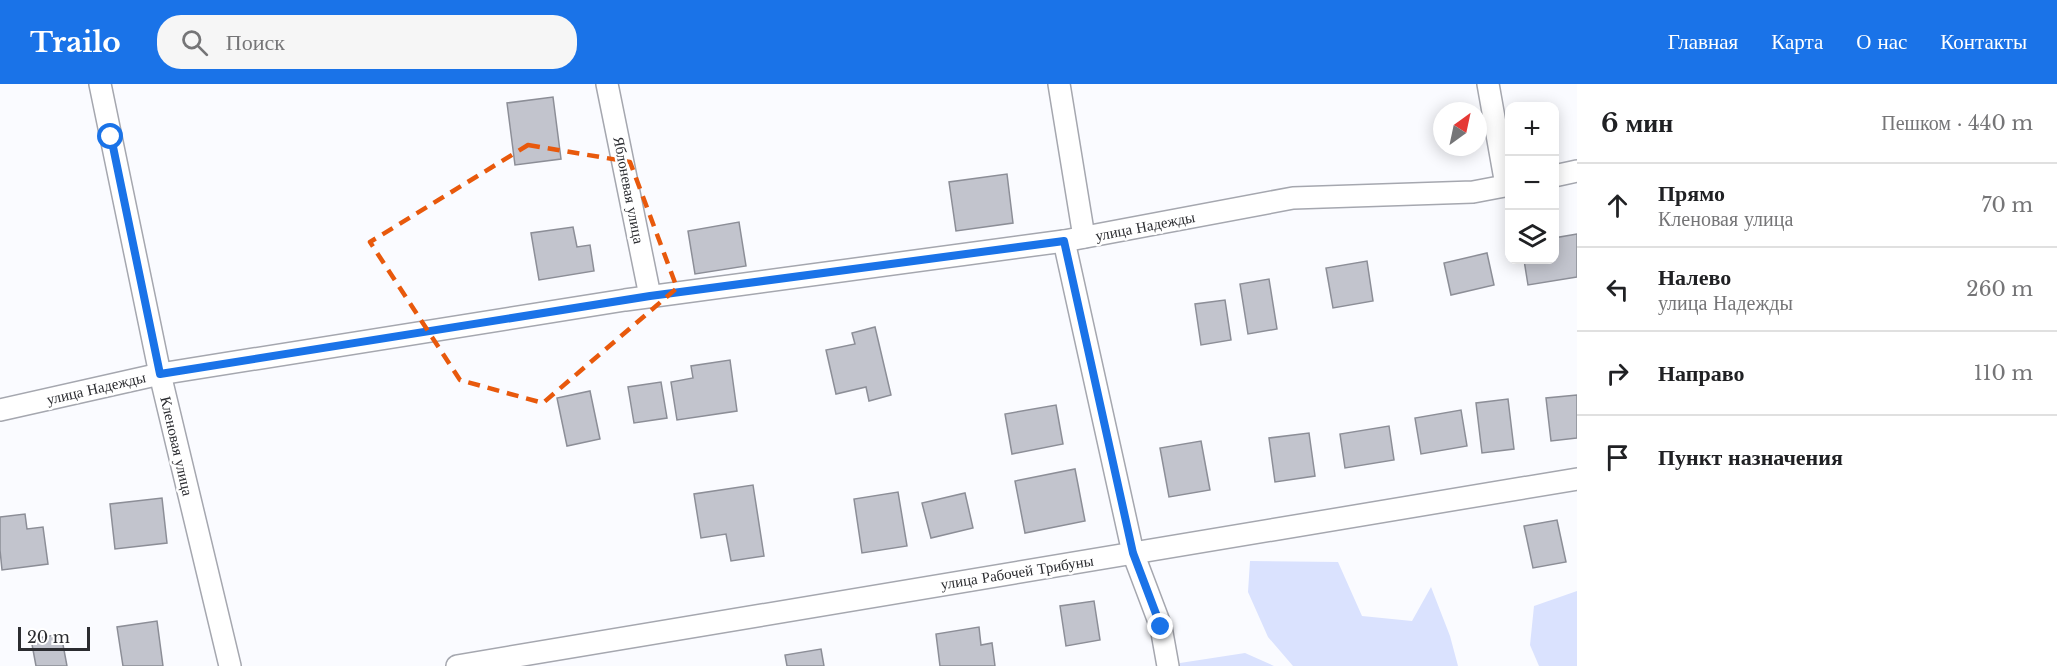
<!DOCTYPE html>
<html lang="ru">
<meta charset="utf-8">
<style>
:root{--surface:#fff;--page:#f6f6f6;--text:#202124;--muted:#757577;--line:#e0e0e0;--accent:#1a73e8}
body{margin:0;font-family:"Libre Baskerville",serif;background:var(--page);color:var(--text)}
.controls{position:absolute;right:18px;top:18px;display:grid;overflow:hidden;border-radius:12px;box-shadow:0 3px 15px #0003}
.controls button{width:54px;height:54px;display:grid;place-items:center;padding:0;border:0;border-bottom:2px solid var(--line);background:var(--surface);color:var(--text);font:30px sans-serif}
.compass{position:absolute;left:1433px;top:18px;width:54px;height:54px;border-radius:50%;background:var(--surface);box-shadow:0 3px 15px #0003;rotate:33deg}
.scale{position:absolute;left:18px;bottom:15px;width:72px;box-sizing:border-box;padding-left:6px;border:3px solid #2b2c30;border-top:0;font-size:16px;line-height:21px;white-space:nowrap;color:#2b2c30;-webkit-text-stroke:4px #fff;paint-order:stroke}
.stop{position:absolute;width:18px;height:18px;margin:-14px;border:4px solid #1a73e8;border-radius:50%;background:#fff}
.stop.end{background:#1a73e8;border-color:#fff;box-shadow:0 2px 6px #0008}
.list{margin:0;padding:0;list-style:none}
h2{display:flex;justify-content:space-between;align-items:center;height:78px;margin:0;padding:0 24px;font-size:26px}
h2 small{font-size:20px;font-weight:400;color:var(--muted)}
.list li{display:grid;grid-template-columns:39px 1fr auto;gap:18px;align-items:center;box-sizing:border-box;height:84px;padding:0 24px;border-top:2px solid var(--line)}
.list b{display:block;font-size:22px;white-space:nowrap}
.list p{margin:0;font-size:20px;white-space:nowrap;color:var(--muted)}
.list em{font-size:20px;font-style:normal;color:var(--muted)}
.icon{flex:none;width:33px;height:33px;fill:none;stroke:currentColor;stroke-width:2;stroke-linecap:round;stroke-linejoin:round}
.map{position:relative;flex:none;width:1577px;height:582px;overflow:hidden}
header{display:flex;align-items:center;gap:36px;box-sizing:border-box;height:84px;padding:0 30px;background:var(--accent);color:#fff}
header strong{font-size:28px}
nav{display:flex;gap:33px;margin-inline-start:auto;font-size:21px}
.search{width:420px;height:54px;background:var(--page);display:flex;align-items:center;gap:15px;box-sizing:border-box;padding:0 21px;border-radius:24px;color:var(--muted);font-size:22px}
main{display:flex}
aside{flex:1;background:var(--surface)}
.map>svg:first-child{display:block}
.green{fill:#dae2fe}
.building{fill:#c2c4cd;stroke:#8c8e97;stroke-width:1.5}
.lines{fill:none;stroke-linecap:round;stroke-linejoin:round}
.street-casing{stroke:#a5a7af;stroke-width:24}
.street{stroke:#fff;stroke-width:21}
.route{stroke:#1a73e8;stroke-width:8}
.marked{fill:none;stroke:#e8590c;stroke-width:4.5;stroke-dasharray:12 8;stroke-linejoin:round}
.labels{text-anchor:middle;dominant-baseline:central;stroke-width:5;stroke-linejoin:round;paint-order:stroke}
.street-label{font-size:15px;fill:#2b2c30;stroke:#fff}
</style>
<header>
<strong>Trailo</strong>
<div class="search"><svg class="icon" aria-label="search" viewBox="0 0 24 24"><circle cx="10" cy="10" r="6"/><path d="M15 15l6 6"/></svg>Поиск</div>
<nav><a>Главная</a><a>Карта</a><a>О нас</a><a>Контакты</a></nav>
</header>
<main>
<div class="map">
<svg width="1577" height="582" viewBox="0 0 1577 582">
<rect width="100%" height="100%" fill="#fafbff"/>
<g class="green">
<polygon points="1250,477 1338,478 1362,532 1412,537 1431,503 1450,552 1458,582 1293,582 1268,553 1248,508"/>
<polygon points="1577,507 1577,582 1539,582 1530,561 1534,522"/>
<polygon points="1245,569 1274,582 1180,582 1180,579"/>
</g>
<g class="building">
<polygon points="553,13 561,75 515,81 507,19"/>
<polygon points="1007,90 1013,139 956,147 949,98"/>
<polygon points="739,138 746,182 695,190 688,147"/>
<polygon points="573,143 577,163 590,161 594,187 539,196 531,149"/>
<polygon points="1577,150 1577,193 1528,201 1524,176 1554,176 1554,154"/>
<polygon points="1487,169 1494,201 1451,211 1444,179"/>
<polygon points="1367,177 1373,217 1333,224 1326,184"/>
<polygon points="1269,195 1277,245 1248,250 1240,200"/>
<polygon points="1225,216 1231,256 1201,261 1195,220"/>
<polygon points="875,243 891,311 869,317 866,303 836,310 826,266 855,260 852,249"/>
<polygon points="730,276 737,327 677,336 671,298 693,294 691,282"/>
<polygon points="661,298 667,334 634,339 628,303"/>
<polygon points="590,307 600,355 567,362 557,314"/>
<polygon points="1577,311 1577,354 1551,357 1546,314"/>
<polygon points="1508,315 1514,365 1482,369 1476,319"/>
<polygon points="1056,321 1063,360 1012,370 1005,330"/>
<polygon points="1461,326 1467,362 1421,370 1415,334"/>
<polygon points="1389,342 1394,376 1345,384 1340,350"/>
<polygon points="1309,349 1315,392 1275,398 1269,354"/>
<polygon points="1201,357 1210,406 1169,413 1160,364"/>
<polygon points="1075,385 1085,437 1025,449 1015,397"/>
<polygon points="753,401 764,472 731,477 726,450 701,454 694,410"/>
<polygon points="898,408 907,462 862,469 854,415"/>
<polygon points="965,409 973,444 931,454 922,419"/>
<polygon points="162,414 167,459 115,465 110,420"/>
<polygon points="25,430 27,445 43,443 48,480 2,486 0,466 0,433"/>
<polygon points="1557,436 1566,478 1533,484 1524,442"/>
<polygon points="1094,517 1100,556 1066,562 1060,522"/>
<polygon points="157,537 163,582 123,582 117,543"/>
<polygon points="979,543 981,561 992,559 995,582 940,582 936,550"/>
<polygon points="61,550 67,582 36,582 31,555"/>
<polygon points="821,565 824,582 787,582 785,571"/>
</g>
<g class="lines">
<defs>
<g id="street">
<polyline points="100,0 160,290 230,582"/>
<polyline points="607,0 650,212"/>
<polyline points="1059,0 1084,153"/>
<polyline points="1488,0 1506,101"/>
<polyline points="1554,92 1577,87"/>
<polyline points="1064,157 1133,469 1161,543 1168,582"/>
<polyline points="0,326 160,290 625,216 1064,157 1293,114 1473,108 1510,101"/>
<polyline points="457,582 1577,395"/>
</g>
</defs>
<use href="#street" class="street-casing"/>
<use href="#street" class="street"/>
</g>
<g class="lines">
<polyline class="route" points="111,53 160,290 650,212 1064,157 1133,469 1161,543"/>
</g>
<path class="marked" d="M528,61L630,78L677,204L543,319L460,296L370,158Z"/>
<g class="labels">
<g class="street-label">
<text transform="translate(629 106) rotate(79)">Яблоневая улица</text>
<text transform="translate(1145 142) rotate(-11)">улица Надежды</text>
<text transform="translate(96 304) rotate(-13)">улица Надежды</text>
<text transform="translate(177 362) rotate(77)">Кленовая улица</text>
<text transform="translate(1017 488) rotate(-9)">улица Рабочей Трибуны</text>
</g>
</g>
</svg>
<div class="controls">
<button>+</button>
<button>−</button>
<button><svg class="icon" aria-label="layers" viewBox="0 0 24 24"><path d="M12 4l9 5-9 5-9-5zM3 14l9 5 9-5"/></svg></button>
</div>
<svg class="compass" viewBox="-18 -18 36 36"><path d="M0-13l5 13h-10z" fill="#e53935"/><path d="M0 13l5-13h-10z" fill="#757577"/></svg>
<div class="scale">20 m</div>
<div class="stop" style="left:111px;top:53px"></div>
<div class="stop end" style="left:1161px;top:543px"></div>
</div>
<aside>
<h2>6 мин<small>Пешком · 440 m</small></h2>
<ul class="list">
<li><svg class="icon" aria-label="ahead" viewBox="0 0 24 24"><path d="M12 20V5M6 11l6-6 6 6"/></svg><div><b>Прямо</b><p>Кленовая улица</p></div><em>70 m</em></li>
<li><svg class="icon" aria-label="left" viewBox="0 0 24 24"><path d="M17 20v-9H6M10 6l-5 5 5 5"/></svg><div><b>Налево</b><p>улица Надежды</p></div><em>260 m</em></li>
<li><svg class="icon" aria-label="right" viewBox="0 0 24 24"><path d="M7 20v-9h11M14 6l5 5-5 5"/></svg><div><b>Направо</b></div><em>110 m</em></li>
<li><svg class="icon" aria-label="arrive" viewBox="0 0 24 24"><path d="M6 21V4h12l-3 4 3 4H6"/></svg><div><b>Пункт назначения</b></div></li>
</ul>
</aside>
</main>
